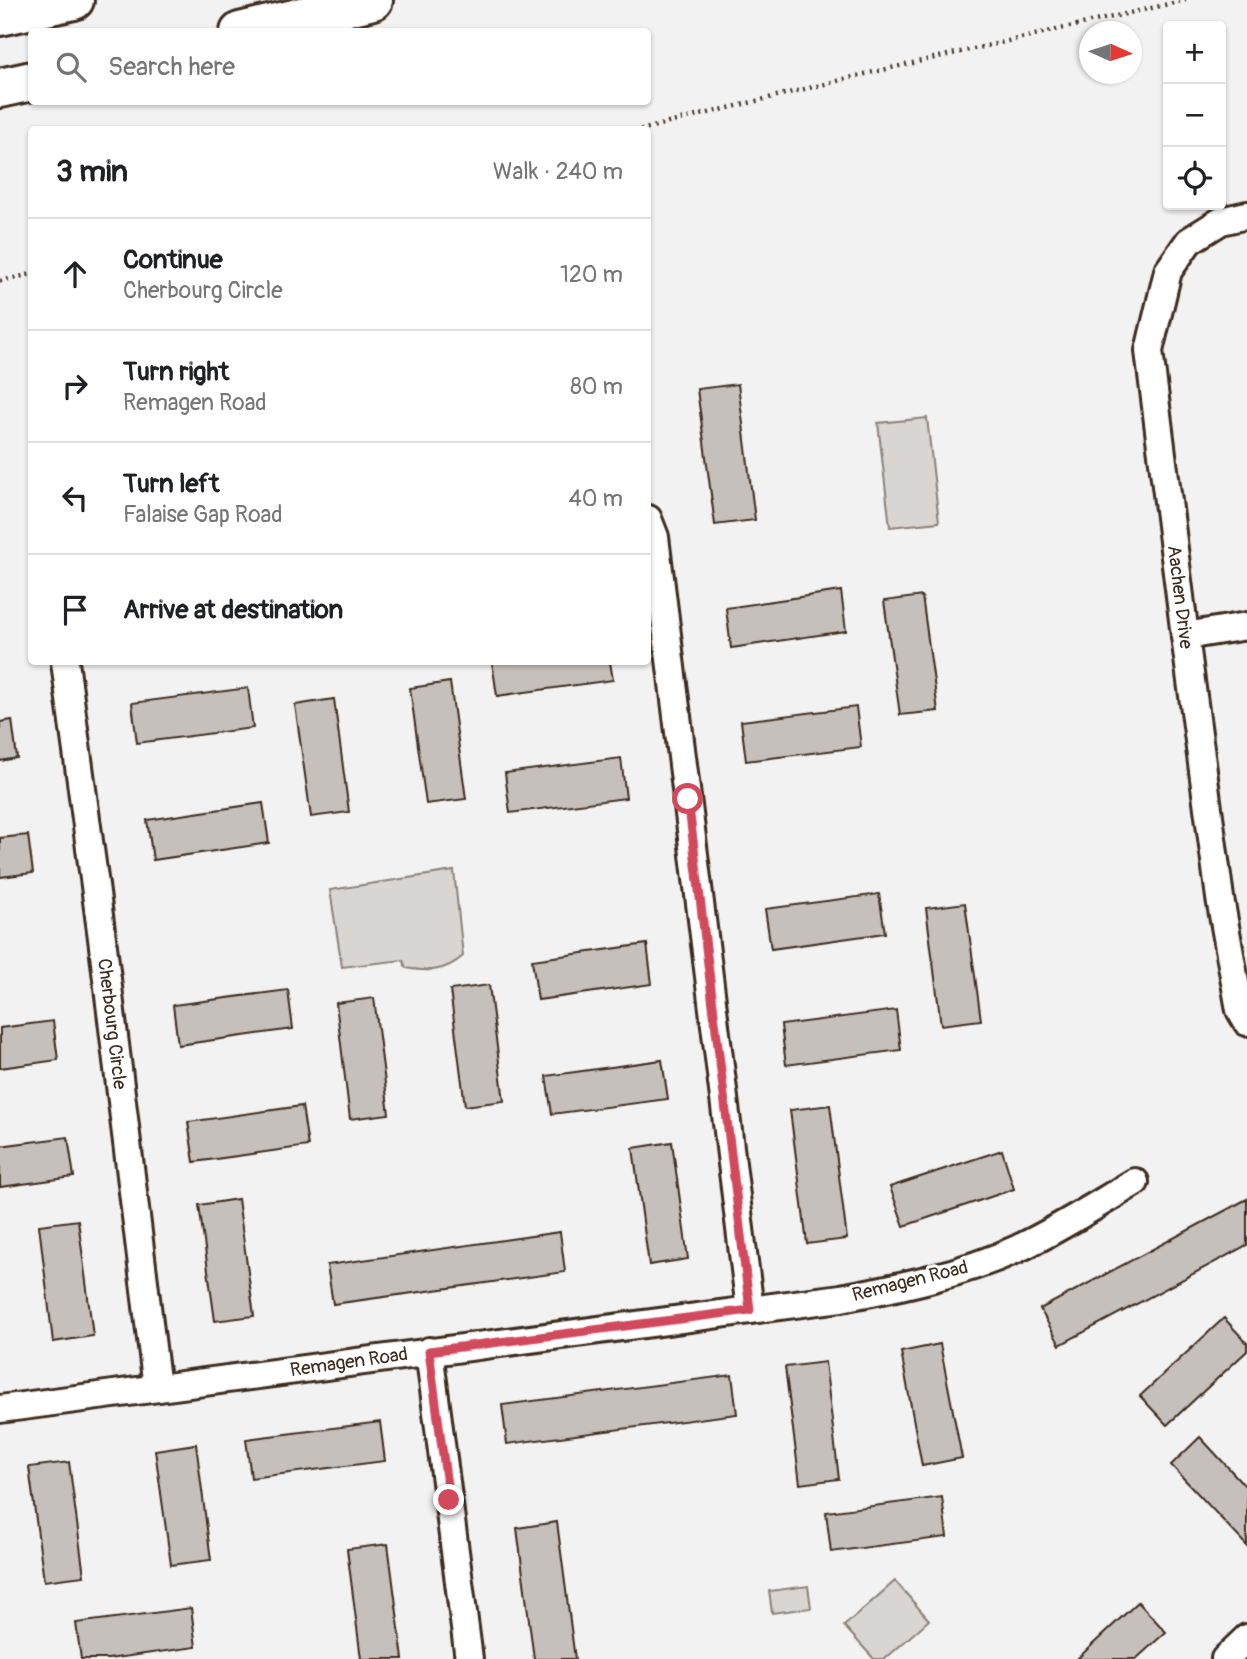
<!DOCTYPE html>
<meta charset="utf-8">
<style>
:root{--surface:#fff;--page:#f6f6f6;--text:#202124;--muted:#757577;--line:#e0e0e0}
body{margin:0;font-family:Pangolin,sans-serif;background:var(--page);color:var(--text)}
.controls{position:absolute;right:21px;top:21px;display:grid;overflow:hidden;border-radius:7px;box-shadow:0 2px 5px #0004}
.controls button{width:63px;height:63px;display:grid;place-items:center;padding:0;border:0;border-bottom:2px solid var(--line);background:var(--surface);color:var(--text);font:35px sans-serif}
.compass{position:absolute;left:1079px;top:21px;width:63px;height:63px;border-radius:50%;background:var(--surface);box-shadow:0 2px 5px #0004;rotate:93deg}
.stop{position:absolute;width:21px;height:21px;margin:-16px;border:5px solid #d1495b;border-radius:50%;background:#fff}
.stop.end{background:#d1495b;border-color:#fff;box-shadow:0 2px 7px #0008}
.list{margin:0;padding:0;list-style:none}
h2{display:flex;justify-content:space-between;align-items:center;height:91px;margin:0;padding:0 28px;font-size:30px}
h2 small{font-size:23px;font-weight:400;color:var(--muted)}
.list li{display:grid;grid-template-columns:46px 1fr auto;gap:21px;align-items:center;box-sizing:border-box;height:112px;padding:0 28px;border-top:2px solid var(--line)}
.list b{display:block;font-size:26px;white-space:nowrap}
.list p{margin:0;font-size:23px;white-space:nowrap;color:var(--muted)}
.list em{font-size:23px;font-style:normal;color:var(--muted)}
.icon{flex:none;width:38px;height:38px;fill:none;stroke:currentColor;stroke-width:2;stroke-linecap:round;stroke-linejoin:round}
.map{position:relative;flex:none;width:1247px;height:1659px;overflow:hidden}
.search{position:absolute;background:var(--surface);box-shadow:0 2px 5px #0004;left:28px;top:28px;width:623px;height:77px;display:flex;align-items:center;gap:18px;box-sizing:border-box;padding:0 24px;border-radius:7px;color:var(--muted);font-size:26px}
.panel{position:absolute;background:var(--surface);box-shadow:0 2px 5px #0004;left:28px;top:126px;width:623px;height:539px;border-radius:7px}
.map>svg:first-child{display:block}
.green{fill:#d8d5d2;stroke:#8a8078;stroke-width:2}
.building{fill:#c6c0bd;stroke:#3b2a1e;stroke-width:2}
.lines{fill:none;stroke-linecap:round;stroke-linejoin:round}
.minor-casing{stroke:#3b2a1e;stroke-width:32}
.motorway-casing{stroke:#3b2a1e;stroke-width:44}
.path{stroke:#3b2a1e;stroke-width:4.5;stroke-dasharray:2 5;stroke-linecap:butt}
.minor{stroke:#fff;stroke-width:26}
.motorway{stroke:#fff;stroke-width:38}
.route{stroke:#d1495b;stroke-width:9}
.labels{text-anchor:middle;dominant-baseline:central;stroke-width:6;stroke-linejoin:round;paint-order:stroke}
.street-label{font-size:19px;fill:#3b2a1e;stroke:#fff}
</style>
<div class="map">
<svg width="1247" height="1659" viewBox="0 0 1247 1659">
<rect width="100%" height="100%" fill="#f3f2f2"/>
<filter id="ink" filterUnits="userSpaceOnUse"><feTurbulence type="fractalNoise" baseFrequency=".0143" numOctaves="2"/><feDisplacementMap in="SourceGraphic" scale="14" xChannelSelector="R" yChannelSelector="G"/><feConvolveMatrix kernelMatrix="1 2 1 2 8 2 1 2 1" color-interpolation-filters="sRGB"/></filter>
<g filter="url(#ink)">
<g class="green">
<polygon points="927,418 939,522 890,527 878,423"/>
<path d="M454,871L463,956C445,972 428,972 406,968L403,960L342,967L330,890Z"/>
<polygon points="895,1581 929,1620 885,1659 874,1659 844,1626"/>
<polygon points="808,1586 811,1608 772,1613 769,1591"/>
</g>
<g class="building">
<polygon points="738,384 755,520 715,525 697,389"/>
<polygon points="841,591 846,631 731,648 726,608"/>
<polygon points="922,596 938,711 900,715 884,601"/>
<polygon points="492,662 610,662 613,680 497,696"/>
<polygon points="450,682 466,799 426,804 410,688"/>
<polygon points="248,688 253,728 137,743 132,703"/>
<polygon points="334,699 349,812 311,817 295,705"/>
<polygon points="856,707 861,747 746,761 741,721"/>
<polygon points="12,720 17,758 0,761 0,722"/>
<polygon points="621,758 626,798 510,813 505,773"/>
<polygon points="263,803 269,843 153,860 147,820"/>
<polygon points="28,835 33,873 0,877 0,838"/>
<polygon points="879,894 885,933 771,949 765,909"/>
<polygon points="965,903 981,1020 941,1025 926,908"/>
<polygon points="647,944 652,984 538,1000 532,960"/>
<polygon points="489,985 504,1101 465,1106 450,990"/>
<polygon points="288,990 293,1029 178,1045 173,1005"/>
<polygon points="374,998 389,1114 350,1119 336,1003"/>
<polygon points="896,1010 901,1050 786,1065 781,1025"/>
<polygon points="53,1021 58,1060 0,1068 0,1028"/>
<polygon points="662,1060 668,1099 552,1114 546,1076"/>
<polygon points="830,1105 847,1239 807,1244 790,1110"/>
<polygon points="302,1106 308,1146 194,1162 188,1122"/>
<polygon points="68,1137 74,1177 0,1187 0,1146"/>
<polygon points="672,1142 688,1259 649,1265 633,1148"/>
<polygon points="1002,1150 1014,1189 904,1226 890,1187"/>
<polygon points="238,1199 254,1316 215,1321 199,1205"/>
<polygon points="1247,1199 1247,1245 1060,1345 1040,1309"/>
<polygon points="78,1220 93,1336 53,1342 39,1225"/>
<polygon points="560,1232 565,1272 333,1304 327,1265"/>
<polygon points="1224,1318 1247,1343 1247,1351 1167,1425 1140,1396"/>
<polygon points="940,1344 962,1458 922,1466 901,1352"/>
<polygon points="825,1362 839,1479 800,1484 785,1367"/>
<polygon points="732,1375 737,1414 507,1444 502,1405"/>
<polygon points="380,1422 385,1461 251,1478 246,1439"/>
<polygon points="1200,1437 1247,1488 1247,1546 1171,1465"/>
<polygon points="196,1444 211,1560 171,1565 155,1450"/>
<polygon points="69,1462 84,1576 44,1581 29,1467"/>
<polygon points="942,1497 947,1537 831,1552 826,1512"/>
<polygon points="557,1522 575,1659 534,1659 517,1528"/>
<polygon points="388,1544 403,1659 361,1659 347,1549"/>
<polygon points="1138,1602 1166,1632 1136,1659 1077,1659"/>
<polygon points="191,1608 196,1647 108,1659 81,1659 76,1623"/>
</g>
<g class="lines">
<defs>
<g id="minor">
<polyline points="1247,215 1221,221 1189,241 1168,271 1149,351 1185,636 1220,898 1240,1010 1247,1022"/>
<polyline points="648,519 655,537 750,1310"/>
<polyline points="1185,636 1247,626"/>
<polyline points="65,662 102,938 157,1388"/>
<polyline points="429,1351 469,1659"/>
<path d="M0,1409L841,1298C900,1287 962,1274 1017,1249C1058,1230 1096,1205 1135,1182"/>
<polyline points="1225,1659 1247,1638"/>
</g>
<g id="motorway">
<polyline points="0,16 74,0"/>
<polyline points="240,32 373,0"/>
<polyline points="0,88 32,81"/>
</g>
</defs>
<use href="#minor" class="minor-casing"/>
<use href="#motorway" class="motorway-casing"/>
<g class="path">
<polyline points="640,130 865,74 1186,0"/>
<polyline points="0,281 32,274"/>
</g>
<use href="#minor" class="minor"/>
<use href="#motorway" class="motorway"/>
</g>
</g>
<g class="lines" filter="url(#ink)">
<polyline class="route" points="449,1500 429,1351 750,1310 688,799"/>
</g>
<g class="labels">
<g class="street-label">
<text transform="translate(1180 597) rotate(83)">Aachen Drive</text>
<text transform="translate(112 1024) rotate(83)">Cherbourg Circle</text>
<text transform="translate(910 1281) rotate(-14)">Remagen Road</text>
<text transform="translate(349 1362) rotate(-8)">Remagen Road</text>
</g>
</g>
</svg>
<div class="controls">
<button>+</button>
<button>−</button>
<button><svg class="icon" aria-label="locate" viewBox="0 0 24 24"><circle cx="12" cy="12" r="6"/><path d="M12 2v4M12 18v4M2 12h4M18 12h4"/></svg></button>
</div>
<svg class="compass" viewBox="-18 -18 36 36"><path d="M0-13l5 13h-10z" fill="#e53935"/><path d="M0 13l5-13h-10z" fill="#757577"/></svg>
<div class="stop" style="left:688px;top:799px"></div>
<div class="stop end" style="left:449px;top:1500px"></div>
<div class="search"><svg class="icon" aria-label="search" viewBox="0 0 24 24"><circle cx="10" cy="10" r="6"/><path d="M15 15l6 6"/></svg>Search here</div>
<section class="panel">
<h2>3 min<small>Walk · 240 m</small></h2>
<ul class="list">
<li><svg class="icon" aria-label="ahead" viewBox="0 0 24 24"><path d="M12 20V5M6 11l6-6 6 6"/></svg><div><b>Continue</b><p>Cherbourg Circle</p></div><em>120 m</em></li>
<li><svg class="icon" aria-label="right" viewBox="0 0 24 24"><path d="M7 20v-9h11M14 6l5 5-5 5"/></svg><div><b>Turn right</b><p>Remagen Road</p></div><em>80 m</em></li>
<li><svg class="icon" aria-label="left" viewBox="0 0 24 24"><path d="M17 20v-9H6M10 6l-5 5 5 5"/></svg><div><b>Turn left</b><p>Falaise Gap Road</p></div><em>40 m</em></li>
<li><svg class="icon" aria-label="arrive" viewBox="0 0 24 24"><path d="M6 21V4h12l-3 4 3 4H6"/></svg><div><b>Arrive at destination</b></div></li>
</ul>
</section>
</div>
